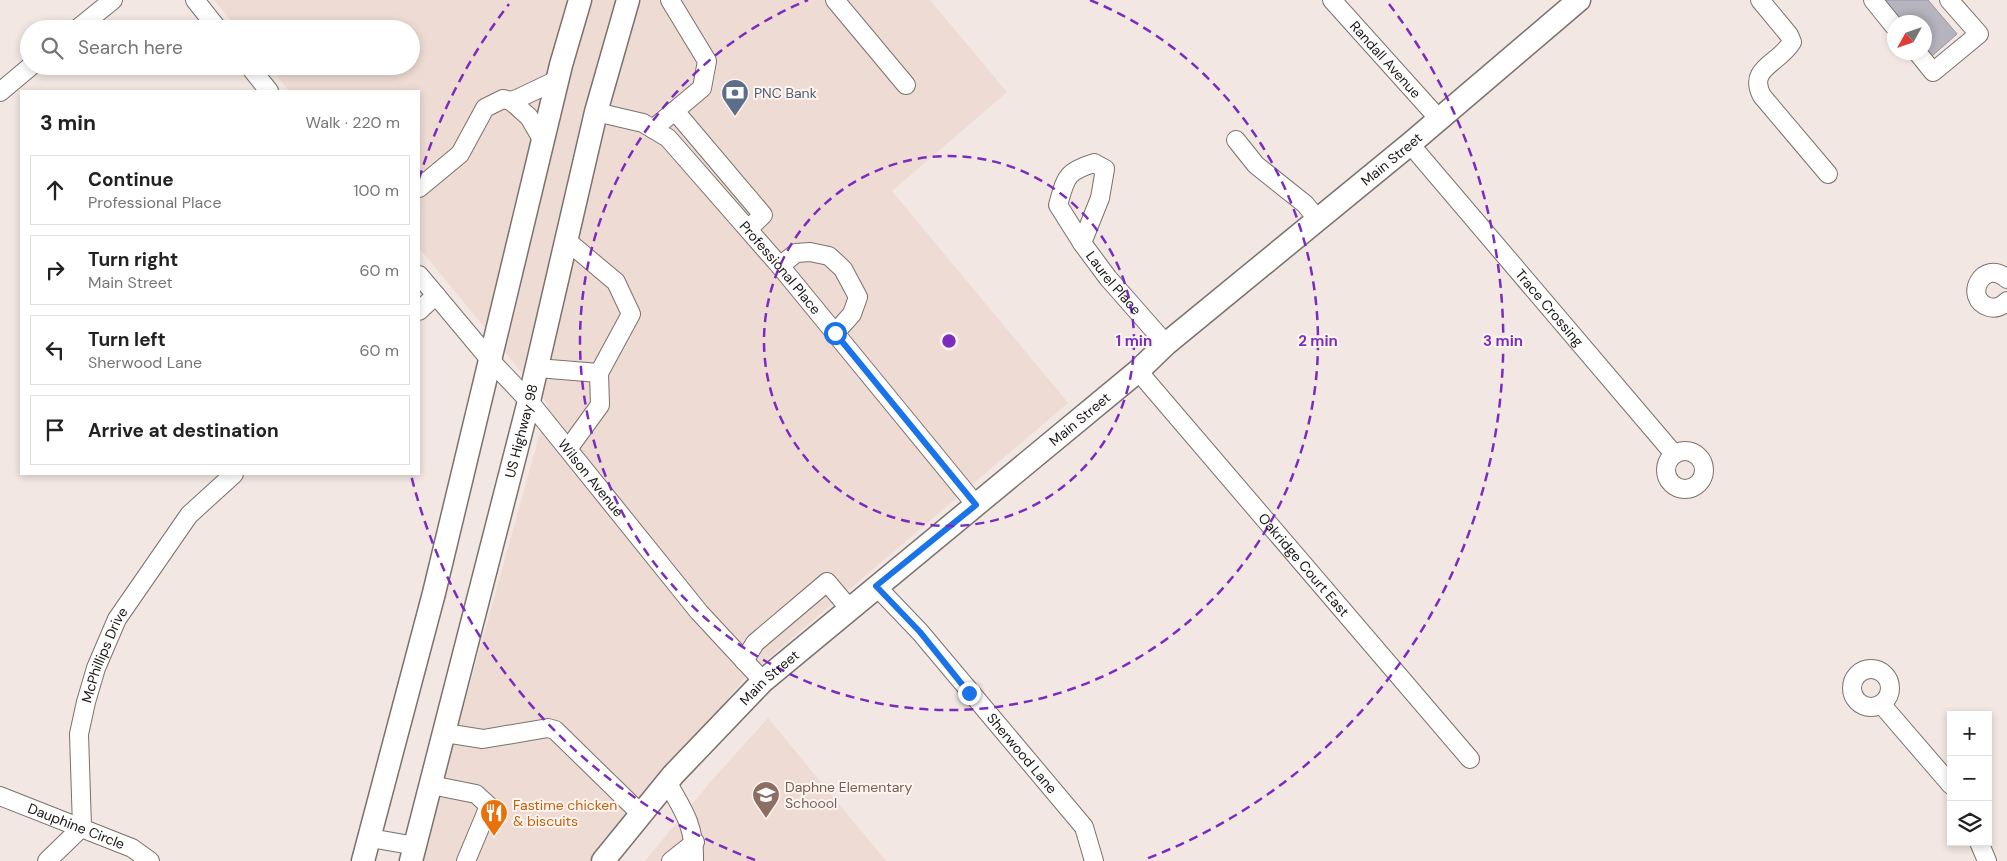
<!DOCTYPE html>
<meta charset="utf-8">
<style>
:root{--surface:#fff;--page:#f6f6f6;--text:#222;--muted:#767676;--line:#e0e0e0}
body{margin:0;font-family:"DM Sans",sans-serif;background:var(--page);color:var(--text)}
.controls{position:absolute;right:15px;bottom:15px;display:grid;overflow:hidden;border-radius:0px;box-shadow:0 2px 8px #0003}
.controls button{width:45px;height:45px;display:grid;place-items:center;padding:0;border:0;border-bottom:1px solid var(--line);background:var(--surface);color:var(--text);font:25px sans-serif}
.compass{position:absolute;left:1887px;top:15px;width:45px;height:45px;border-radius:50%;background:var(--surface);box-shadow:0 2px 8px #0003;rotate:230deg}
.stop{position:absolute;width:15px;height:15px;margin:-11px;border:4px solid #1a73e8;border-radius:50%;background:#fff}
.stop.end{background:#1a73e8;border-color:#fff;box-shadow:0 1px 5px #0008}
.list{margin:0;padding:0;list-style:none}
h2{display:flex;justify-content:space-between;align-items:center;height:65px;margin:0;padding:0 20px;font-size:21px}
h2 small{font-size:16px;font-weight:400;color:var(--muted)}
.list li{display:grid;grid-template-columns:32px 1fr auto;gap:15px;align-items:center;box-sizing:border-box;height:70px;margin:0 10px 10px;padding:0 10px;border:1px solid var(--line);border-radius:0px}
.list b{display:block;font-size:19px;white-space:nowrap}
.list p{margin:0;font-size:16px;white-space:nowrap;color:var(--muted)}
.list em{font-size:16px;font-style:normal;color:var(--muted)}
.icon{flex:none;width:28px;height:28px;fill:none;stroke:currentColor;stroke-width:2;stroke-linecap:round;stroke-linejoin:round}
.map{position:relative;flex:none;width:2007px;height:861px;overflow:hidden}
.search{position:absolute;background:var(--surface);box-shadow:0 2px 8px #0003;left:20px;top:20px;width:400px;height:55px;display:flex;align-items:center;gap:12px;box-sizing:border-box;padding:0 18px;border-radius:28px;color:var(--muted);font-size:19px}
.panel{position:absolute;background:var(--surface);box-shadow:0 2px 8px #0003;left:20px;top:90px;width:400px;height:385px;border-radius:0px}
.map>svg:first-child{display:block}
.built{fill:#eedbd3}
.building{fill:#b6b5bf;stroke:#9897a1}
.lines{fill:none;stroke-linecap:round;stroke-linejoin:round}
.minor-casing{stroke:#7b716d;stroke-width:20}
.major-casing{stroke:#7b716d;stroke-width:25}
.minor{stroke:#fff;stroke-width:18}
.major{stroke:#fff;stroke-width:22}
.route{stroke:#1a73e8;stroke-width:6}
.ring{fill:none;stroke:#7b2cbf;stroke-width:2.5;stroke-dasharray:9 6}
.labels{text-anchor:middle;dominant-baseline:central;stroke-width:4;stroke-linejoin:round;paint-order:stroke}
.street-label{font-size:14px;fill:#1a1615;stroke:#fef5f1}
.service-label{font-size:14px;fill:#4e5e75;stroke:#fef5f1;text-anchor:start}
.education-label{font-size:14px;fill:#785e54;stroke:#fef5f1;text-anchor:start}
.food-label{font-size:14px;fill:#c56008;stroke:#fef5f1;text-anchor:start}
.centre{fill:#7b2cbf;stroke:#fef5f1;stroke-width:2.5}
.ring-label{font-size:15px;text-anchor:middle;font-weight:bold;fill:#7b2cbf;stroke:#fef5f1;stroke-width:4;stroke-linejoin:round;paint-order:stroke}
</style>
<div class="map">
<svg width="2007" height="861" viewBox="0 0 2007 861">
<rect width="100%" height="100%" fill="#f2e7e2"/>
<g class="built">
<polygon points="214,0 930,0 1007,92 892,191 1068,403 744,679 594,861 421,861 548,404 419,248 419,91 289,91 269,66 411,66 411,29 238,29"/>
<polygon points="768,718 886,861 645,861 714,778"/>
</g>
<polygon class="building" points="1884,0 1928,0 1957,34 1932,56 1924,47 1924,22 1903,22"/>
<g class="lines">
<defs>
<g id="minor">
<polyline points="195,0 218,29"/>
<polyline points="835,0 906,85"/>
<path id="s1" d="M1332,0L1439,119"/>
<path d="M1760,0L1789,35L1792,42C1779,64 1747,68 1762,96L1828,174"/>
<polyline points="1873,0 1894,26"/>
<polyline points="77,29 113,0"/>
<polyline points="1917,52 1933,72 1979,34 1949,0"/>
<polyline points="249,66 269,91"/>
<polyline points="0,92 31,66"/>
<polyline points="511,101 529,117 543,141"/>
<polyline points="675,111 763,215 748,229"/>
<path id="s2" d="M596,112L643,123L668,138L780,266L976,505"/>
<polyline points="653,129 702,88 707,61 670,0"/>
<polyline points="1236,140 1256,165 1305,204 1318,220"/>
<path id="s3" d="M1410,144L1674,454"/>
<path d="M1094,163L1105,169L1100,198L1082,243L1058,205C1066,178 1065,172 1094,163Z"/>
<polyline points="419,188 460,154 485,108 503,99 511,101 519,98 557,80"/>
<path id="s4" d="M1082,243L1108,278L1166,344"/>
<polyline points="780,266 796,253 810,252 829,256 843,269 858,297 852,314 835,333"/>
<path id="s5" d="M419,275L491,361L529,401L699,612L763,681"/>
<path d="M2007,279C1983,257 1962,299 1989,307C1996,309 2002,306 2007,301"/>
<polyline points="419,311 436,295"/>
<polyline points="537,368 599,373 631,314 616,282 566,240"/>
<path id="s6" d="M1138,371L1470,759"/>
<polyline points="568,449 600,405 599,373"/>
<circle cx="1685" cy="470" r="19"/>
<path id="s7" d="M876,586L920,632L1084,827L1094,861"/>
<polyline points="744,661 755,643 827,582 849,608"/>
<circle cx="1871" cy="688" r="19"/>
<polyline points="1882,705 1951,785"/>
<polyline points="445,733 483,739 548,728 555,730 641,814"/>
<path d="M667,782C684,811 695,827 694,861"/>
<polyline points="431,785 476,794 489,806 466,861"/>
<path id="s8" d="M0,796L132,848L150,861"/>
<polyline points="370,838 416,846"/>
<polyline points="1979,842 1987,861"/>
<path id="s9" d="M47,861L82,827L79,734L86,702L96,668L117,619L189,515L234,474"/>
<polyline points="671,861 695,842"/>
</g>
<g id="major">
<polyline points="363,861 434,593 561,65 580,0"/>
<path id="s10" d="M411,861L529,401L596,112L628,0"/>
<path id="s11" d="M603,861L673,775L763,681L1138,371L1166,344L1410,144L1579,0"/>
</g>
</defs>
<use href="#minor" class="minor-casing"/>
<use href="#major" class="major-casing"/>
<use href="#minor" class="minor"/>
<use href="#major" class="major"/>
</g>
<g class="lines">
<polyline class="route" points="835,333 976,505 876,586 920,632 969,693"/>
</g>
<g class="ring">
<circle cx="949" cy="341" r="185"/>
<path d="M1090 0A369 369 0 1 1 808 0"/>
<path d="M755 860A554 554 0 0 1 411 475M419 179A554 554 0 0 1 509 4M1389 4A554 554 0 0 1 1143 860"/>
</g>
<defs>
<symbol id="bank-pin" viewBox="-11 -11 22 30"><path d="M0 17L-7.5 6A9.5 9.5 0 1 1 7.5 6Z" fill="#5c6f8a" stroke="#fef5f1"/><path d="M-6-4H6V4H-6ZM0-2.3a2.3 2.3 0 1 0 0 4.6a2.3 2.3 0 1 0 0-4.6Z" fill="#fff"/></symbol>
<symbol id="school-pin" viewBox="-11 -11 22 30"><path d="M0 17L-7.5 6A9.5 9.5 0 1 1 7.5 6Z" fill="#8d6e63" stroke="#fef5f1"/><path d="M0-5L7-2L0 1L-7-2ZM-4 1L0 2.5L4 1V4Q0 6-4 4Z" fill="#fff"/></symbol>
<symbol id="restaurant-pin" viewBox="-11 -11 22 30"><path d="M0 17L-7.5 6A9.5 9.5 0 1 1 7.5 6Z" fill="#e8710a" stroke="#fef5f1"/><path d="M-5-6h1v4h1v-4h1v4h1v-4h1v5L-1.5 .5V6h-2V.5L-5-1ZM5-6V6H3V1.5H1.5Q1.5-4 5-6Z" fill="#fff"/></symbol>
</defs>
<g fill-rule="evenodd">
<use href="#bank-pin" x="719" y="77" width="32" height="43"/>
<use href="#school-pin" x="750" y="779" width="32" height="43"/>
<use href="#restaurant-pin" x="478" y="797" width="32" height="43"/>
</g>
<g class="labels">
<g class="street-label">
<text stroke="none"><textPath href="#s1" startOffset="80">Randall Avenue</textPath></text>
<text stroke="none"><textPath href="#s11" startOffset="1058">Main Street</textPath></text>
<text stroke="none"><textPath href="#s2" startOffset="249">Professional Place</textPath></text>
<text stroke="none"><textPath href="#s4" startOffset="51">Laurel Place</textPath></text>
<text stroke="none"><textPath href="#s3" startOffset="215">Trace Crossing</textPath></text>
<text stroke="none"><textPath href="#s11" startOffset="652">Main Street</textPath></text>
<text stroke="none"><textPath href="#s10" startOffset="444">US Highway 98</textPath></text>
<text stroke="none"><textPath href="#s5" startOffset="266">Wilson Avenue</textPath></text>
<text stroke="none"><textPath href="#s6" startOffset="255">Oakridge Court East</textPath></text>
<text stroke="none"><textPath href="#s9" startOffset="225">McPhillips Drive</textPath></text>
<text stroke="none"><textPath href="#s11" startOffset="248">Main Street</textPath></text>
<text stroke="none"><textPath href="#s7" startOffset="222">Sherwood Lane</textPath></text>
<text stroke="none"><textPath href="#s8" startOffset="82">Dauphine Circle</textPath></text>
</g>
<g class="service-label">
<text x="754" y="93">PNC Bank</text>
</g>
<g class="education-label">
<text x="785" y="787">Daphne Elementary<tspan x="785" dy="16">Schoool</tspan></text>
</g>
<g class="food-label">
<text x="513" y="805">Fastime chicken<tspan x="513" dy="16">&amp; biscuits</tspan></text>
</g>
</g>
<circle cx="949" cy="341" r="8" class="centre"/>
<g class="ring-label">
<text x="1134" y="346">1 min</text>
<text x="1318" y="346">2 min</text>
<text x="1503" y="346">3 min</text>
</g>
</svg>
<div class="controls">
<button>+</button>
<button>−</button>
<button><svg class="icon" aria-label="layers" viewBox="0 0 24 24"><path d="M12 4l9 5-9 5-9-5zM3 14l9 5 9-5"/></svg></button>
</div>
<svg class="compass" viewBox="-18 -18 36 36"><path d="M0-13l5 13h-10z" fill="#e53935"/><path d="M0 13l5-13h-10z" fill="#767676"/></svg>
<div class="stop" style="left:835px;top:333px"></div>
<div class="stop end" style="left:969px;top:693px"></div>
<div class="search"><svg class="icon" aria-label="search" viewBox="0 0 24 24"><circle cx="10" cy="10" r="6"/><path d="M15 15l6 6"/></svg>Search here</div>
<section class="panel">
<h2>3 min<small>Walk · 220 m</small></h2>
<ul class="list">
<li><svg class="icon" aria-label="ahead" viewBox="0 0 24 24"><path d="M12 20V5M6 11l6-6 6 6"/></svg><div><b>Continue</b><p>Professional Place</p></div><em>100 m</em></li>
<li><svg class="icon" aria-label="right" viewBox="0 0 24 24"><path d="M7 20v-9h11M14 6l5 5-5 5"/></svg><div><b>Turn right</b><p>Main Street</p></div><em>60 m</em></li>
<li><svg class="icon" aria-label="left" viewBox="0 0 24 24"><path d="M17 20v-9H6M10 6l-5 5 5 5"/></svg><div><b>Turn left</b><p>Sherwood Lane</p></div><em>60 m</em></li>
<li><svg class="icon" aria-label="arrive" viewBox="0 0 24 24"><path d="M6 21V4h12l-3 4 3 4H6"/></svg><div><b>Arrive at destination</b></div></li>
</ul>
</section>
</div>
